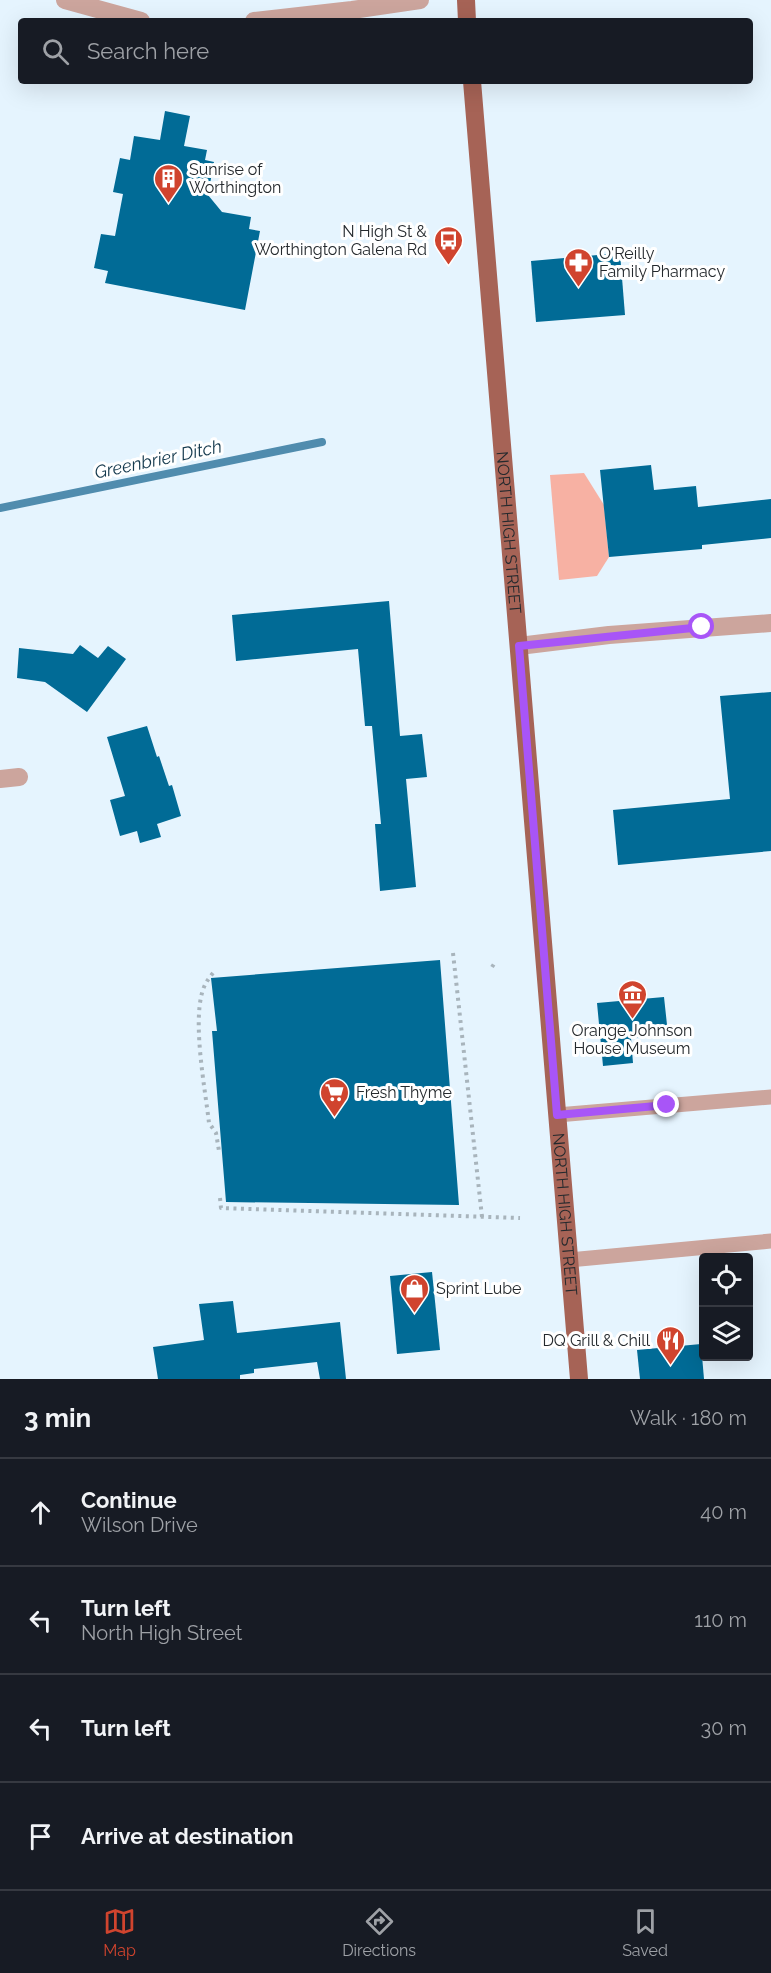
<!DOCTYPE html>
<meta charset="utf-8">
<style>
:root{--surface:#171b24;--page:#242831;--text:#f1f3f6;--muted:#9ea1a6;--line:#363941;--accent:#d0442e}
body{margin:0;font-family:Raleway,sans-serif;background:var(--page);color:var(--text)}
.controls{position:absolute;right:18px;bottom:18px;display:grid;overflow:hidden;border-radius:6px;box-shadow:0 6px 24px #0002}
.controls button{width:54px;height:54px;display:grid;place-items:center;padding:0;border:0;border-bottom:2px solid var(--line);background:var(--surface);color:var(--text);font:30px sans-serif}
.stop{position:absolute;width:18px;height:18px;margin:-14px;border:4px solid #a855f7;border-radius:50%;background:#fff}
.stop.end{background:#a855f7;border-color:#fff;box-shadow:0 2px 6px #0008}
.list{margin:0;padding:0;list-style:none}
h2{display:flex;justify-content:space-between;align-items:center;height:78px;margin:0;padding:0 24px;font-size:26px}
h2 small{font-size:20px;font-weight:400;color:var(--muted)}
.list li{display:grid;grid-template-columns:39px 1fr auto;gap:18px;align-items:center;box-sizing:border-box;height:108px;padding:0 24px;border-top:2px solid var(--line)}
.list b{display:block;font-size:22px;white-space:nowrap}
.list p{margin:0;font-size:20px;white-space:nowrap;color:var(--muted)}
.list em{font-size:20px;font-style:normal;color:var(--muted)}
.icon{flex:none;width:33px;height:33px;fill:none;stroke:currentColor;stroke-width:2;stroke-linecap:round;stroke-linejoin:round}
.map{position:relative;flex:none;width:771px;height:1379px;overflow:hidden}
.search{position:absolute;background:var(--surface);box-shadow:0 6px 24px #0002;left:18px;right:18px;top:18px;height:66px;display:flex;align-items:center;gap:15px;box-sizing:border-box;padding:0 21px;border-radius:6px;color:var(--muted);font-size:22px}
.sheet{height:510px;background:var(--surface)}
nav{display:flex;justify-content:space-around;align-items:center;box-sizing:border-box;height:84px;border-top:2px solid var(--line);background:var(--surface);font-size:16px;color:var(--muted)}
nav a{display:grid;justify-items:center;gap:3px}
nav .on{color:var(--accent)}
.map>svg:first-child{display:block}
.green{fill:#f7b1a3}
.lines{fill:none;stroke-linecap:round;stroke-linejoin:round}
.stream{stroke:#508cae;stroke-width:8}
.building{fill:#016b96}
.path{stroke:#a8b4bc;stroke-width:4;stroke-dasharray:3 4.5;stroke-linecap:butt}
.service{stroke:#cca59d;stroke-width:15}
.minor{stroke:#cca59d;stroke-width:18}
.primary{stroke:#a66356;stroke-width:18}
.route{stroke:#a855f7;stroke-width:8}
.labels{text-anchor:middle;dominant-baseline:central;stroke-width:6;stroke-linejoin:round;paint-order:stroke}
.poi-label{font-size:16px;fill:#24292d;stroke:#fff;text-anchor:start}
.street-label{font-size:16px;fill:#24292d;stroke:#fff}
.water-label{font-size:18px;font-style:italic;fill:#14394d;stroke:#fff}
</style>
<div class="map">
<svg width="771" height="1379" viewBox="0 0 771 1379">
<rect width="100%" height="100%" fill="#e5f4fe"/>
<polygon class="green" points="584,473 604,505 609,557 597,576 559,580 550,475"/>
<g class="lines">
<polyline class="stream" points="0,508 322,442"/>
</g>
<g class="building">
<polygon points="165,111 190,116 184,146 207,150 205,160 214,162 208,195 222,212 251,217 249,229 260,231 245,310 105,283 108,271 94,268 101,234 115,236 123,194 113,192 120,158 130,160 134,136 160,140"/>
<polygon points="620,253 625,315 536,322 531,261"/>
<polygon points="651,465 654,490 696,486 698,507 771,499 771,538 702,545 702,549 609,557 600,470"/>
<polygon points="389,601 400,736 422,734 427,777 406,779 416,887 380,891 375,824 381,824 372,726 365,726 358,649 236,661 232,615"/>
<polygon points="80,645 98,658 108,646 126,659 87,712 45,682 17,678 19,648 73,654"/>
<polygon points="771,692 771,851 618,865 613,810 730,799 720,696"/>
<polygon points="147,726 157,757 159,756 169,786 172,785 181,816 157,824 161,837 140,843 137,831 120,836 110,800 125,796 107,737"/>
<polygon points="440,960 459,1205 226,1202 212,1031 217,1031 211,978"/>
<polygon points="664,997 668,1034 631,1038 633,1063 603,1066 597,1003"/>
<polygon points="432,1272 440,1350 397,1354 390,1276"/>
<polygon points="233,1301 237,1333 340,1322 346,1379 320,1379 317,1362 254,1369 254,1373 240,1375 240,1379 158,1379 153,1347 204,1340 199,1304"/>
<polygon points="701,1344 704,1379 640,1379 637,1350"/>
</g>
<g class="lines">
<g class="path">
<polyline points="453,953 482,1217"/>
<polyline points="492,967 496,961"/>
<path d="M213,973C208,979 204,985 202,993C193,1026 205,1088 209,1123L216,1133L219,1151"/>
<polyline points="220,1198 221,1208 520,1218"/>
</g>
<g class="service">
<polyline points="557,1115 771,1097"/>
<polyline points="569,1260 771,1241"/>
</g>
<g class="minor">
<polyline points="65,0 141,21"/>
<polyline points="254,21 352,10 420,0"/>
<polyline points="519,646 609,635 771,623"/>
<polyline points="0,779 19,777"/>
</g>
<g class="primary">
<polyline points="466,0 467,21"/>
<path id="s1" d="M472,81L579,1379"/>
</g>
</g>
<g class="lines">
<polyline class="route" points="667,1105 557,1115 519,646 702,627"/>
</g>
<defs>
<symbol id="building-pin" viewBox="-11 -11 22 30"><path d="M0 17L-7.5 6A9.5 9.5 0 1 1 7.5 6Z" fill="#d0442e" stroke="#fff"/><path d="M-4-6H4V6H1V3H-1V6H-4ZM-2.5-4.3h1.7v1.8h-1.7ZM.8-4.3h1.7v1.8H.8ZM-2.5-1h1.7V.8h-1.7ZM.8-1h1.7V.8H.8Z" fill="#fff"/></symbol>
<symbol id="bus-pin" viewBox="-11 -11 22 30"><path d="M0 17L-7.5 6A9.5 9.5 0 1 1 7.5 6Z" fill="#d0442e" stroke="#fff"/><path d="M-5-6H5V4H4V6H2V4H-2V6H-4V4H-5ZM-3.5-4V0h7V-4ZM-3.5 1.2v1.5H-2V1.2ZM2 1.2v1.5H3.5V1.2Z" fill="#fff"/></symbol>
<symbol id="pharmacy-pin" viewBox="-11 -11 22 30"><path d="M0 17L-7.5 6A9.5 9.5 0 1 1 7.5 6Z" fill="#d0442e" stroke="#fff"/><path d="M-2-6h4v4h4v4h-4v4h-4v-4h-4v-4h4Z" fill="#fff"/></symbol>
<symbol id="museum-pin" viewBox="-11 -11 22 30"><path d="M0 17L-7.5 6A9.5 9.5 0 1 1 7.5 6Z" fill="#d0442e" stroke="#fff"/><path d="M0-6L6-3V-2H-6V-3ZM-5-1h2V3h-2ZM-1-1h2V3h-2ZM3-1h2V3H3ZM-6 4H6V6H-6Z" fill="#fff"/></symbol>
<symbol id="supermarket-pin" viewBox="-11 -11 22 30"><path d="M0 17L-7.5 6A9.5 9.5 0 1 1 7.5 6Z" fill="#d0442e" stroke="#fff"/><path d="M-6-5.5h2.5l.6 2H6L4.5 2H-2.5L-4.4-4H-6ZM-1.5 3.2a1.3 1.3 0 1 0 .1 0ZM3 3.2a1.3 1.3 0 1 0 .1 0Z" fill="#fff"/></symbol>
<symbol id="shop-pin" viewBox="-11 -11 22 30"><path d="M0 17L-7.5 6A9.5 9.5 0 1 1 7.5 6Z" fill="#d0442e" stroke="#fff"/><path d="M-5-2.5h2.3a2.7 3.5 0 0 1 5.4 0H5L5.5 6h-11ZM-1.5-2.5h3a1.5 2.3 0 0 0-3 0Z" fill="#fff"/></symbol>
<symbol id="restaurant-pin" viewBox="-11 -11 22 30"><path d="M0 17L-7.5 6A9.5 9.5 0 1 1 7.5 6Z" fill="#d0442e" stroke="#fff"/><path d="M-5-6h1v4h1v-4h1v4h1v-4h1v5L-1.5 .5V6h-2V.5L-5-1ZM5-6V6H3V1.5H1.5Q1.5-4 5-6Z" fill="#fff"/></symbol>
</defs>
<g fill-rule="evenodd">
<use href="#building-pin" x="152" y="162" width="33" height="45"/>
<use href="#bus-pin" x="432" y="224" width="33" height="45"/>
<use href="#pharmacy-pin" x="562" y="246" width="33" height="45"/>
<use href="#museum-pin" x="616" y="978" width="33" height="45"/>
<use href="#supermarket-pin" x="318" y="1076" width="33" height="45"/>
<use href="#shop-pin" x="398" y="1272" width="33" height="45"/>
<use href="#restaurant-pin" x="654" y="1324" width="33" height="45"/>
</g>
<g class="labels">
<g class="poi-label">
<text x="189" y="169">Sunrise of<tspan x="189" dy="18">Worthington</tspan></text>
<text x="427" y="231" text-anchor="end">N High St &amp;<tspan x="427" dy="18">Worthington Galena Rd</tspan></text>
<text x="599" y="253">O'Reilly<tspan x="599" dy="18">Family Pharmacy</tspan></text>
<text x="632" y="1030" text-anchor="middle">Orange Johnson<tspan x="632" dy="18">House Museum</tspan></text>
<text x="356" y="1092">Fresh Thyme</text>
<text x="436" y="1288">Sprint Lube</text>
<text x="650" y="1340" text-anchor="end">DQ Grill &amp; Chill</text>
</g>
<g class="street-label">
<text stroke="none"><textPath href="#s1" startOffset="453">NORTH HIGH STREET</textPath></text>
<text stroke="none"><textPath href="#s1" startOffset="1137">NORTH HIGH STREET</textPath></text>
</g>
<g class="water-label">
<text transform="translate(158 459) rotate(-12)">Greenbrier Ditch</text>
</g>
</g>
</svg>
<div class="controls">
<button><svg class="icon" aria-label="locate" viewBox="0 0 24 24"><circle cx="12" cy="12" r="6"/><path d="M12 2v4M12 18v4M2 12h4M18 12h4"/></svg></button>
<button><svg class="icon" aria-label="layers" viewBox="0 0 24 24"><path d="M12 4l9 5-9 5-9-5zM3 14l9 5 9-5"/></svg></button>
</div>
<div class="stop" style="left:702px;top:627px"></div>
<div class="stop end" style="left:667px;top:1105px"></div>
<div class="search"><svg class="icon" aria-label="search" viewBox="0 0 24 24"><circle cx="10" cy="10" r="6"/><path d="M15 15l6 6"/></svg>Search here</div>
</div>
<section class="sheet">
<h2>3 min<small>Walk · 180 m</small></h2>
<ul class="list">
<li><svg class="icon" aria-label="ahead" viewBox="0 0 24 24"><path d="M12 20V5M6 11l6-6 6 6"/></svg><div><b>Continue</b><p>Wilson Drive</p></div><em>40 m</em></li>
<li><svg class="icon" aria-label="left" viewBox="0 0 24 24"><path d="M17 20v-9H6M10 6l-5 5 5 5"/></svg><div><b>Turn left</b><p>North High Street</p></div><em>110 m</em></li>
<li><svg class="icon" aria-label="left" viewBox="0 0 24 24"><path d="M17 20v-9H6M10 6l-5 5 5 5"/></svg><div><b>Turn left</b></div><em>30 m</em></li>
<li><svg class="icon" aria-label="arrive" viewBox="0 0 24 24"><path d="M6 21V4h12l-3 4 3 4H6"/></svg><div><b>Arrive at destination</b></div></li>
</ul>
</section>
<nav>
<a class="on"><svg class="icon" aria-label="map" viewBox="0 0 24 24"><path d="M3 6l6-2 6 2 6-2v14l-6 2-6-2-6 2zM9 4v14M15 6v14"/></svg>Map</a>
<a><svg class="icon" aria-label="directions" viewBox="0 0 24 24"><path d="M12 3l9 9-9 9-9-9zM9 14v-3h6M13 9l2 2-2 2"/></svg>Directions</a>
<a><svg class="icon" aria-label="saved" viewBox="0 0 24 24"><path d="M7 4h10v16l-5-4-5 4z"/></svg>Saved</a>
</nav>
